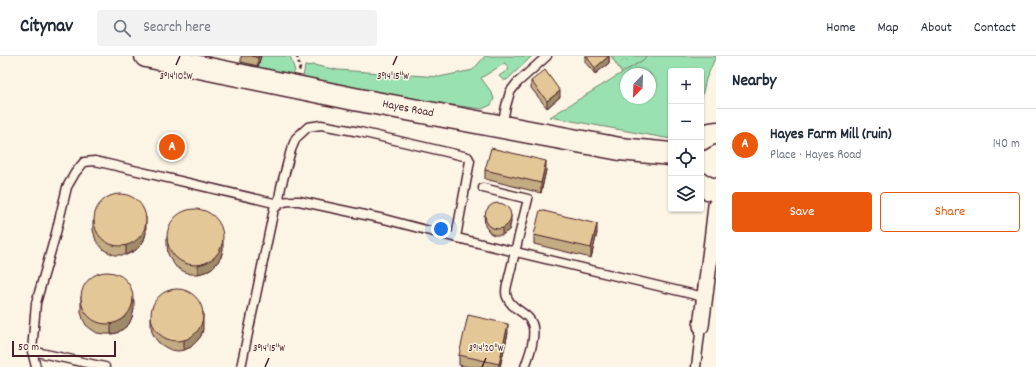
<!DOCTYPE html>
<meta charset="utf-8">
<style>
:root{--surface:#fff;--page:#f2f2f3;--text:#1f2937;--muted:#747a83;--line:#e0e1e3;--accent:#ea580c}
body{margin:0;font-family:Dekko,sans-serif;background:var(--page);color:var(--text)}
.controls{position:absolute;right:12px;top:12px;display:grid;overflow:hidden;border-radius:4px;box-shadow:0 1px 3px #0004}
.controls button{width:36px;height:36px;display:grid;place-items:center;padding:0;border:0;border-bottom:1px solid var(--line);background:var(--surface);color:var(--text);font:20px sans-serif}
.compass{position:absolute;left:620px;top:12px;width:36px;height:36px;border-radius:50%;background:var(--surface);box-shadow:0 1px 3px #0004;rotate:203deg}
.scale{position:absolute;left:12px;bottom:10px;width:104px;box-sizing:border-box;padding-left:4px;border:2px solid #4a1f2b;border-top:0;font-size:11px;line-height:14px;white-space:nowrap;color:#4a1f2b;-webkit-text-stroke:3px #fcf5e5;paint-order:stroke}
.you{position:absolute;left:441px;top:173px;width:14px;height:14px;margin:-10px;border:3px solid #fff;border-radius:50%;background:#1a73e8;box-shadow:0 0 0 6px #1a73e833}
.badge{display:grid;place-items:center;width:26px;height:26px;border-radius:50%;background:var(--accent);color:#fff;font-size:13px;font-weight:700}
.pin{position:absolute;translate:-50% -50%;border:2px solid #fff;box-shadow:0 1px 4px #0006}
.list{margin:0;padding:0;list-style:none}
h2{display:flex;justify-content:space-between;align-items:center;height:52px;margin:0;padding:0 16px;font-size:17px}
h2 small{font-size:13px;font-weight:400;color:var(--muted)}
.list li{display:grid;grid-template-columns:26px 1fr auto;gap:12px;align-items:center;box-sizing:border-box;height:72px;padding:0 16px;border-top:1px solid var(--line)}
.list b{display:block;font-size:15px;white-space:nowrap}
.list p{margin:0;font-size:13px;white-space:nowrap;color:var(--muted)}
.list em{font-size:13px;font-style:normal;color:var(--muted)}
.actions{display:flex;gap:8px;padding:12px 16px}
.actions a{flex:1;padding:9px 0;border:1px solid var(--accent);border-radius:4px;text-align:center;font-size:14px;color:var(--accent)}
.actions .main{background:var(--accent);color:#fff}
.icon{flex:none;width:22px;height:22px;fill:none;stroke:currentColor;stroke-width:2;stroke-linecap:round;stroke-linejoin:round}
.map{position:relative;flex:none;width:716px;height:311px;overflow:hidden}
header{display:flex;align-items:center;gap:24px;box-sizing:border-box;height:56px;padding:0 20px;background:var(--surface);border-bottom:1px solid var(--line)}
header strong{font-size:19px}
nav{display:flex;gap:22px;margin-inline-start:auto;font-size:14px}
.search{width:280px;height:36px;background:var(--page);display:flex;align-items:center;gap:10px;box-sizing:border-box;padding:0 14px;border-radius:4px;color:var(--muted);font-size:15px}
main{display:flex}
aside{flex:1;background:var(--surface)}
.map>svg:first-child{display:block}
.green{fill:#99e1b0;stroke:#72806e;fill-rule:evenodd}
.forest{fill:url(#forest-crowns);stroke:#72806e}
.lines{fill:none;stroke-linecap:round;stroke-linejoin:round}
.lane-casing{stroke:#4a1f2b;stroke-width:11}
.street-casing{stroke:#4a1f2b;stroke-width:18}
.secondary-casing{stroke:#4a1f2b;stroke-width:25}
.path{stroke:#4a1f2b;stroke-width:2.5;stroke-dasharray:3 3;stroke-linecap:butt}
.lane{stroke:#fcf5e5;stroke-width:8}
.street{stroke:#fcf5e5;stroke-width:15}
.secondary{stroke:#fcf5e5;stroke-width:22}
.wall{fill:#c3ab82;stroke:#4a1f2b}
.shaded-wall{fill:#9f8b6a;stroke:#4a1f2b}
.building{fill:#e3c797;stroke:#4a1f2b}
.ticks{fill:none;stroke:#4a1f2b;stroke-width:1.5}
.labels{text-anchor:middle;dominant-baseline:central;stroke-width:3;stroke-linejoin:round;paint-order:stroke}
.street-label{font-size:12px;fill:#4a1f2b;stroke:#fcf5e5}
.ticks-label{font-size:10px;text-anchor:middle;fill:#4a1f2b;stroke:#fcf5e5;stroke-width:3;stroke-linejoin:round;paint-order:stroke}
</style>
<header>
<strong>Citynav</strong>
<div class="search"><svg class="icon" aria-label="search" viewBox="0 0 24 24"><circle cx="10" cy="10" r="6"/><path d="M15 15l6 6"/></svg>Search here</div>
<nav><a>Home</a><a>Map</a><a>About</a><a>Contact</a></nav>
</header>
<main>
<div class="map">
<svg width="716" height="311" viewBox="0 0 716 311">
<defs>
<pattern id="forest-crowns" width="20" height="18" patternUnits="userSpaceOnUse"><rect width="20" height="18" fill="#99e1b0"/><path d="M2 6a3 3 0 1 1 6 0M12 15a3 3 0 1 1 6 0" fill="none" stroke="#85c198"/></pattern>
</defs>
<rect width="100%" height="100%" fill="#fcf5e5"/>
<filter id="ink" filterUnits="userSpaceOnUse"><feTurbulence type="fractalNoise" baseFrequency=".025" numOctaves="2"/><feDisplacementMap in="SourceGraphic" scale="8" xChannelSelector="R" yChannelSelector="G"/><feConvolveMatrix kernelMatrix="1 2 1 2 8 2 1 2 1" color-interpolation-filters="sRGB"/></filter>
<g filter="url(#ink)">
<g class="green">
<polygon points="261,0 290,0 295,15 290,22 239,11 241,6"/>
<polygon points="485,0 532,0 507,24 503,24 499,20 509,13 505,7 481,22 492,37 494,43 491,49 482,53 437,47 435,50 301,24 303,21 305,10 313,9 338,14 439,21 473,14"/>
<path d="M647,0H716L706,23L701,45V15H671V83L550,61L643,4ZM626,18H650V42H626Z"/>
</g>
<polygon class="forest" points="611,0 647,0 643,4 622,17"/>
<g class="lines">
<defs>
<g id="lane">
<polyline points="502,70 506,50 510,36 517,27 547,0"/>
<path d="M483,132L528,143L507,229C506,233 505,237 507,241C512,255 530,256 533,271C535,285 529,299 525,311"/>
<polyline points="32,295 105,311"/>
<polyline points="36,311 32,295 36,247 56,177 67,131 75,117 84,106 95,105 278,148 281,131 291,94 296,82 308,71 321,69 360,76 468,101 470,105 456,181"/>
<path d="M241,311L274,153C282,144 288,145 299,145L384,163L449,180L704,241"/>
<polyline points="696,311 701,270"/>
</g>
<path id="street" d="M701,270C706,229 712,189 716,149"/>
<g id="secondary">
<polyline points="146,0 354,43 620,93 671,98"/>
<polyline points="701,83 710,78 716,77"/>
<polyline points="701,128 708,132 716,134"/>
</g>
</defs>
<use href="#lane" class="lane-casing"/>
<use href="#street" class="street-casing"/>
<use href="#secondary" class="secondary-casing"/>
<polyline class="path" points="297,0 300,12 299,15"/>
<use href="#lane" class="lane"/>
<use href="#street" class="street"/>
<use href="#secondary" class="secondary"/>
</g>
<g class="wall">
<polygon points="241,0 261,0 258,10 241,6"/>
<polygon points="585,0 609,0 609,7 595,18 585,6"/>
<polygon points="531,25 560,41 547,52 531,32"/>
<polygon points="164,89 179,89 179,95 175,98 173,99 168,98 165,94"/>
<polygon points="485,114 546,114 541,137 485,123"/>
<polygon points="484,159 511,166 509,174 502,179 494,179 490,177 485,170"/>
<polygon points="93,165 146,177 144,184 141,189 136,194 126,199 114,199 104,194 96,185 93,174"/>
<polygon points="597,177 591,202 534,188 534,179"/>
<polygon points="167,181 223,193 221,201 217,207 212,212 205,216 198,218 190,218 183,215 176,211 172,205 168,198 167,190"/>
<polygon points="81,240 134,253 132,261 129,268 123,273 117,277 111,278 104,278 97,277 91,273 86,269 83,263 81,256"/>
<polygon points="151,260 203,273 201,280 196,286 191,291 184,294 178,295 171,294 165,291 159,287 155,282 152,276 151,270"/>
<polygon points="508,277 500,311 469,311 459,309 459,299"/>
</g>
<g class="shaded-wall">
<polygon points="259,0 261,0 258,10 258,2"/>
<polygon points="609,0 609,7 595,18 595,12"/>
<polygon points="560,35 560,41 547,52 547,45"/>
<polygon points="179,86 179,95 175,98 173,99 173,95"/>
<polygon points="546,105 546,114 541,137 541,127"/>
<polygon points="511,159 511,166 509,174 502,179 502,172"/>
<polygon points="146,161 146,177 144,184 141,189 136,194 126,199 126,189"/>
<polygon points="597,168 597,177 591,202 591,192"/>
<polygon points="223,184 223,193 221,201 217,207 212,212 205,216 198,218 198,208"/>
<polygon points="134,244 134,253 132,261 129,268 123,273 117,277 111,278 111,269"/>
<polygon points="203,256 203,273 201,280 196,286 191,291 184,294 184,284"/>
<polygon points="508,268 508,277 500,311 499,311 499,308"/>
</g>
<g class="building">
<polygon points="252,0 259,0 258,2"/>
<polygon points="586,0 609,0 595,12"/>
<polygon points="545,14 560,35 547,45 531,25"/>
<circle cx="172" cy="88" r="7"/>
<polygon points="491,92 546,105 541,127 485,114"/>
<circle cx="120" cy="164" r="26"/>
<circle cx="498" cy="160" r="13"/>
<circle cx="195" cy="181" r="28"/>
<polygon points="540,154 597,168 591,192 534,179"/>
<circle cx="107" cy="242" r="26"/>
<circle cx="177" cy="259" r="26"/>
<polygon points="468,259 508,268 499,308 459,299"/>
</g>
</g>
<path class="ticks" d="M176,9L180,0M393,9L397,0M265,311L269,302M482,311L486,302"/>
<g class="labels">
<g class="street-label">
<text transform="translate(408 53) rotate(11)">Hayes Road</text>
</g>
</g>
<g class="ticks-label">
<text x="176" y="23">3°14'10"W</text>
<text x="393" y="23">3°14'15"W</text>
<text x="269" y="295">3°14'15"W</text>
<text x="486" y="295">3°14'20"W</text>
</g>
</svg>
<div class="controls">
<button>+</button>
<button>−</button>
<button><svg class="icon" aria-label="locate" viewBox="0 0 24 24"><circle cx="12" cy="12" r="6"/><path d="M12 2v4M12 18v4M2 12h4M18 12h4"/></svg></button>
<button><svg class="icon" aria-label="layers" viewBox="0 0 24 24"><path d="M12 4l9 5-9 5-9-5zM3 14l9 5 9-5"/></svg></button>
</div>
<svg class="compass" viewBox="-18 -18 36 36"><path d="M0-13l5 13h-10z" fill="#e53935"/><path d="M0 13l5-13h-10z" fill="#747a83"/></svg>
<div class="scale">50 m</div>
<div class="you"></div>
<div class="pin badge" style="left:172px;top:91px">A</div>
</div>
<aside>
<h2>Nearby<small></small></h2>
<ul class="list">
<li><span class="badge">A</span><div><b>Hayes Farm Mill (ruin)</b><p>Place · Hayes Road</p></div><em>140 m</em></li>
</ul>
<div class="actions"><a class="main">Save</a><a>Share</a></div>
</aside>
</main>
